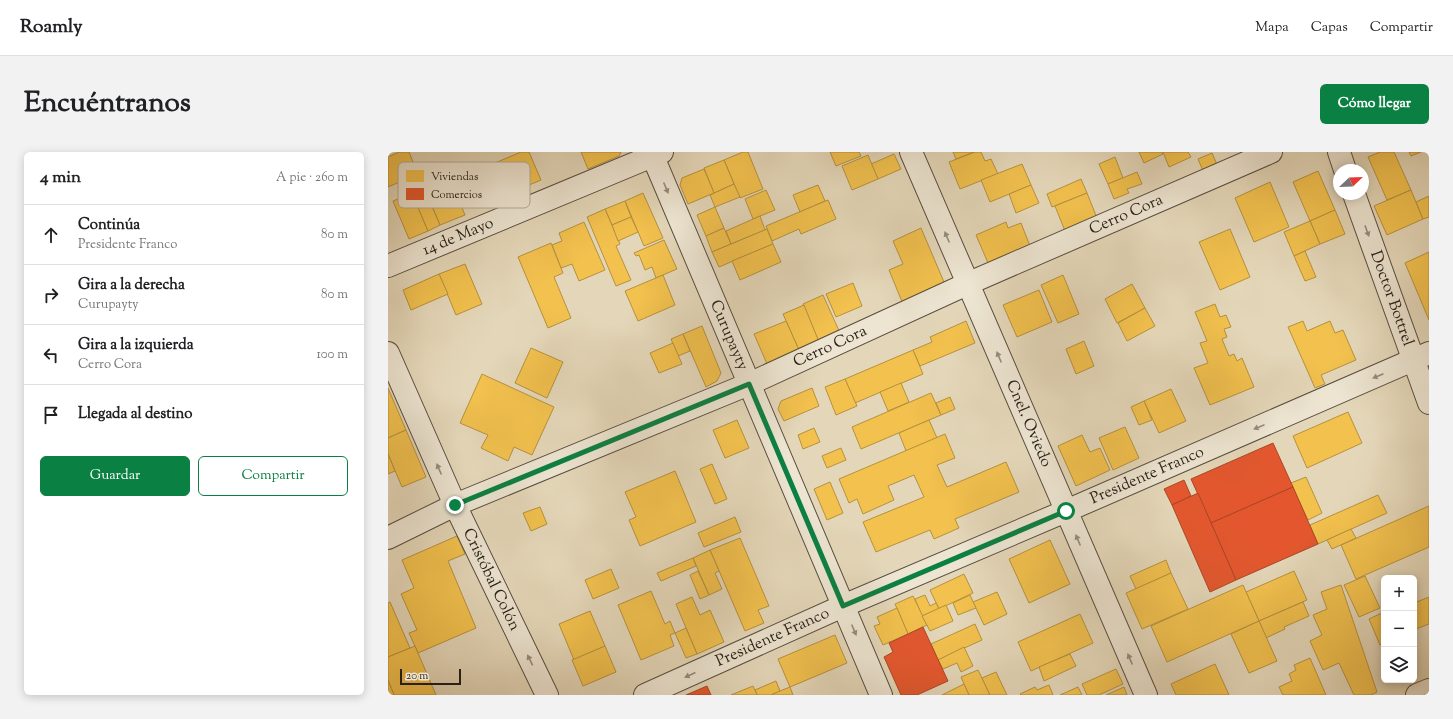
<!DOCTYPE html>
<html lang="es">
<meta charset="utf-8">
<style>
:root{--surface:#fff;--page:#f2f2f2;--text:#202124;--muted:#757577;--line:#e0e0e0;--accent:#0b8043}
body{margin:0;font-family:"Sorts Mill Goudy",serif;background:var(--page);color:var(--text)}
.controls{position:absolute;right:12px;bottom:12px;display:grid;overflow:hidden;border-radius:6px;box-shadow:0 2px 10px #0003}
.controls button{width:36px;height:36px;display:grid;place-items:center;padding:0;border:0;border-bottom:1px solid var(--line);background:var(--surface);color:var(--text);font:20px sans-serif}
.compass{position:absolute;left:945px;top:12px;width:36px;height:36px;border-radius:50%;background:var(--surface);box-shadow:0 2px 10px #0003;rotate:67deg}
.scale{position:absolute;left:12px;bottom:10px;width:61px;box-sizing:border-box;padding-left:4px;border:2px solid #2a2018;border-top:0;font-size:11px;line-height:14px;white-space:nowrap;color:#2a2018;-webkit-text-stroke:3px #ede5d2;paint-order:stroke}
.stop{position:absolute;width:12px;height:12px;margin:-9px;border:3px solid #0b8043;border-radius:50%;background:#fff}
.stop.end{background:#0b8043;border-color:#fff;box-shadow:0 1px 4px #0008}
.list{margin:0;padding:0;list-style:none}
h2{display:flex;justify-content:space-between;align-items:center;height:52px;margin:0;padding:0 16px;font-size:17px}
h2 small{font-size:13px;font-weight:400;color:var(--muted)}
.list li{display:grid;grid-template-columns:26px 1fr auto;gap:12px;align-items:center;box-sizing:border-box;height:60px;padding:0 16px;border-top:1px solid var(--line)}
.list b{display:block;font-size:15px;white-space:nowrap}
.list p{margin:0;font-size:13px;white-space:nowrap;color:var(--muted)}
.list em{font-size:13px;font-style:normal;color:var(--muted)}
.actions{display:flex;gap:8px;padding:12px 16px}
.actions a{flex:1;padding:9px 0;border:1px solid var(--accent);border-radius:6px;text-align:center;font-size:14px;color:var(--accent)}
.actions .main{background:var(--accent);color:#fff}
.icon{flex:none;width:22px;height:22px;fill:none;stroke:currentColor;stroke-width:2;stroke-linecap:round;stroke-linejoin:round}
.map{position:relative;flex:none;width:1041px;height:543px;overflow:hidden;border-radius:6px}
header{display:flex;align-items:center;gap:24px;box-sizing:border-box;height:56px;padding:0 20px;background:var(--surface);border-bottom:1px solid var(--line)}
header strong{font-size:19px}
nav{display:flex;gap:22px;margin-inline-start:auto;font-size:14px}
.intro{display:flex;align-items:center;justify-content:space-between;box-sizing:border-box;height:96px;padding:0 24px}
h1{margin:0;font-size:28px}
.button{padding:10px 18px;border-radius:6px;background:var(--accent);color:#fff;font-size:14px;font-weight:700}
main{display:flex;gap:24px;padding:0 24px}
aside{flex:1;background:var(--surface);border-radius:6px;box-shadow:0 2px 10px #0003}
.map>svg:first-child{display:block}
.homes{fill:#f2c14e;stroke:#b6913e}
.shops{fill:#e4572e;stroke:#ac4627}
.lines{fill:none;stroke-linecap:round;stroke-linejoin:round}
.minor-casing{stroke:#584e40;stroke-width:24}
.minor{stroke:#ede5d2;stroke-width:22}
.oneway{fill:#958c7e}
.route{stroke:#0b8043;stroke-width:5}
.labels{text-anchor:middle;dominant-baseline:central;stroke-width:4;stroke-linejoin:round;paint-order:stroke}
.street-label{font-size:16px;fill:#2a2018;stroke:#ede5d2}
.key{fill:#ede5d2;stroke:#b2aa9a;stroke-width:1}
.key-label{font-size:11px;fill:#2a2018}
</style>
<header>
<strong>Roamly</strong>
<nav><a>Mapa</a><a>Capas</a><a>Compartir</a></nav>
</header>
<div class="intro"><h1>Encuéntranos</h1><a class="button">Cómo llegar</a></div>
<main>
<aside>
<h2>4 min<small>A pie · 260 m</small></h2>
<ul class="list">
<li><svg class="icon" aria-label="ahead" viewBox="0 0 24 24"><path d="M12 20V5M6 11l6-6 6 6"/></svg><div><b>Continúa</b><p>Presidente Franco</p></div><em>80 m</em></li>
<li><svg class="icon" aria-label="right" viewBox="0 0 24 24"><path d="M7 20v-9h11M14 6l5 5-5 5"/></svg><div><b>Gira a la derecha</b><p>Curupayty</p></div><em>80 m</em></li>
<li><svg class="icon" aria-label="left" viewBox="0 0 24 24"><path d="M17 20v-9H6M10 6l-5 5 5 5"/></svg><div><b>Gira a la izquierda</b><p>Cerro Cora</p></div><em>100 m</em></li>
<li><svg class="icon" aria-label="arrive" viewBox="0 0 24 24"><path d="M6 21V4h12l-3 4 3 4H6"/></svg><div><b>Llegada al destino</b></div></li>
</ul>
<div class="actions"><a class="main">Guardar</a><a>Compartir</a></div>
</aside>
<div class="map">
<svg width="1041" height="543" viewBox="0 0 1041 543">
<rect width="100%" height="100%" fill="#e4d7b9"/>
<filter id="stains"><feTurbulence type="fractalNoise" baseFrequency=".005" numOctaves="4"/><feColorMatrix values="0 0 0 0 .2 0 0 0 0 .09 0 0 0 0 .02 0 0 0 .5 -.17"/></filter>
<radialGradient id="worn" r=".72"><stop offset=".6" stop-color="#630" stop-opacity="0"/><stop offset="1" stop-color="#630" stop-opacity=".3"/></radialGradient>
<g class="homes">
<polygon points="11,0 21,0 30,22 0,35 0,5"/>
<polygon points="133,0 141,0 153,28 115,44 102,13"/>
<polygon points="193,0 233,0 231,4 200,17"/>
<polygon points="355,0 360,0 375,37 352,46 336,8"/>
<polygon points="442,0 471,0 473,4 448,14"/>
<polygon points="565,0 586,0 568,7"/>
<polygon points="587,0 593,0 597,9 603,7 610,22 572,37 561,10"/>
<polygon points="751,0 774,0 775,2 756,11"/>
<polygon points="775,0 800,0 803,5 781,15"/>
<polygon points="992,0 1006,0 1023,38 999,48 980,5"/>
<polygon points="1021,0 1033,0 1023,4"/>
<polygon points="824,1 830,15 816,21 810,7"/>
<polygon points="506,2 513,17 490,27 483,12"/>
<polygon points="480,3 490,27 464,38 454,14"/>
<polygon points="727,5 735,26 720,32 711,12"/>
<polygon points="336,8 346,32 326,41 316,16"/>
<polygon points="634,12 643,33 602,50 593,28"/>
<polygon points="57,15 77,63 52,73 38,40 46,36 40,22"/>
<polygon points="316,17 326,41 300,52 292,33 294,26"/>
<polygon points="930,19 947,58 922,69 905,30"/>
<polygon points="749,20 754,32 739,37 741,41 726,47 720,32"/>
<polygon points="693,27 699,41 664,55 659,42"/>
<polygon points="882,30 901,75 866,90 847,46"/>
<polygon points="346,32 352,45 327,55 322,43"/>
<polygon points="430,33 437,49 412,60 405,43"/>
<polygon points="643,33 651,51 628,61 621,42"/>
<polygon points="378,38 387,58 365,67 357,47"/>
<polygon points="1023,38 1035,67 999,83 986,54"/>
<polygon points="24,41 40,79 21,87 5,49"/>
<polygon points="38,41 52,73 40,79 26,46"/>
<polygon points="255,41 275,86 256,94 237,49"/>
<polygon points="699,41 711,71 679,84 667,54"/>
<polygon points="1041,44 1041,65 1035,67 1028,50"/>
<polygon points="440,48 448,67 413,82 411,77 384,89 378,74"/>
<polygon points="237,49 243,65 224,73 217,57"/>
<polygon points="327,55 336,76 318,84 309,63"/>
<polygon points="217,57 232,92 228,94 243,128 228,134 199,65"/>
<polygon points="947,58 957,82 932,92 922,69"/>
<polygon points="372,64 377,78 343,92 338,79"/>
<polygon points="243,65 250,80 230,89 224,73"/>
<polygon points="922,69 932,92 906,104 896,80"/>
<polygon points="196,70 217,118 191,129 184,112 173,116 164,93 174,89 171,81"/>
<polygon points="618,70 620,76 633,71 642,94 600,111 588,83"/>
<polygon points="336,76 343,92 324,100 318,84"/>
<polygon points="533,76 556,130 553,136 515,152 501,118 515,112 505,89"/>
<polygon points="379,77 385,92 331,115 324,100"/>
<polygon points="842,77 862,125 832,138 811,90"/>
<polygon points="276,88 289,117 268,126 264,115 257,118 251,103 248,104 246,101"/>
<polygon points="163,91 175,121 166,125 183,166 160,176 130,105"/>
<polygon points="385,92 393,110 352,128 344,109"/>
<polygon points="917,99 928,125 917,129 906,104"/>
<polygon points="1041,100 1041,168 1017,111"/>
<polygon points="77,112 94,152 68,163 51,122"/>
<polygon points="51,122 60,142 23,158 15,138"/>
<polygon points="275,123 287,153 250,169 237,139"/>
<polygon points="675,123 691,162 670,171 653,133"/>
<polygon points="465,131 474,154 448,165 438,142"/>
<polygon points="744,132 757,156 729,171 717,147"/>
<polygon points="651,138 664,170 629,185 615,153"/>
<polygon points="435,143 452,181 431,190 415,152"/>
<polygon points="827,152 832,165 838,163 843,175 836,177 839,185 834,187 841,204 846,202 849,209 854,206 866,235 822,253 806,216 820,211 812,191 819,189 807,160"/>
<polygon points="416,153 431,190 411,198 395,162"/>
<polygon points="757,156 767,174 739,189 730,171"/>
<polygon points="398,169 411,198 379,212 366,182"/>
<polygon points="578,169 587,191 532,214 525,198 544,190 542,185"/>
<polygon points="915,169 919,179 942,169 947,181 955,178 968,208 933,223 937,232 927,236 900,175"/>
<polygon points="314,174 333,221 329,229 318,235 295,182"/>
<polygon points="295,182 302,199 290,204 283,187"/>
<polygon points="696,189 706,214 688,222 678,197"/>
<polygon points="285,191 294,212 271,221 262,201"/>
<polygon points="143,196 175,210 159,246 127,231"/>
<polygon points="525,198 535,222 467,251 457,227"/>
<polygon points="94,222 166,255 144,303 126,295 120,309 93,296 100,283 72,271"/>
<polygon points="457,227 469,254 448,263 437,235"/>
<polygon points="513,231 521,250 500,259 492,240"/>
<polygon points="0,236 18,278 0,286"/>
<polygon points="424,236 431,254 396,269 390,257 393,249"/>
<polygon points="783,237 798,269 771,281 756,249"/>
<polygon points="543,241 553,263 473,297 464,275"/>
<polygon points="562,245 567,257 553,263 548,251"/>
<polygon points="756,249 764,268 751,273 743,255"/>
<polygon points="960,260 974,291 919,316 905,284"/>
<polygon points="349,268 361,296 337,306 325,278"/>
<polygon points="541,268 549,286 518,299 511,281"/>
<polygon points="737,275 751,306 725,318 711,286"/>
<polygon points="426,276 432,290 415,297 410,283"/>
<polygon points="18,278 38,325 14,335 0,302 0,286"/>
<polygon points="557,282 567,306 549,313 559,335 618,310 631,340 567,367 571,376 546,387 542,378 488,400 475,370 536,345 526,323 500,334 506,348 475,362 469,347 461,351 451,327"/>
<polygon points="694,283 702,300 712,296 722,318 688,334 670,294"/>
<polygon points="453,296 458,308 439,316 434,304"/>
<polygon points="0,302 7,319 0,322"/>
<polygon points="324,312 339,347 327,352 312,317"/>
<polygon points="287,319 308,370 252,394 241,368 248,365 237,340"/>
<polygon points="918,325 934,361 920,368 903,331"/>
<polygon points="442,330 455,361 439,368 426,337"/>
<polygon points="990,343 999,361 930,392 922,373"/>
<polygon points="1041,354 1041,395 968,427 953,393"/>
<polygon points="152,355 159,372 143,379 135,361"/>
<polygon points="347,365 353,380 316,395 310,381"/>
<polygon points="963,377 968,386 944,397 939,388"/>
<polygon points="69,384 77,402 60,409 88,476 30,501 21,481 29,478 13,442 26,436 14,408"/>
<polygon points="352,386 381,454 370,458 376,471 357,479 322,398"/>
<polygon points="662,388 682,432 641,451 621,407"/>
<polygon points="322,398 331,419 327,421 334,437 321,443 305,406"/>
<polygon points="305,406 308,414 273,429 269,421"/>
<polygon points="778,408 783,421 748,437 742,424"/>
<polygon points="223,417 231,436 205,447 197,428"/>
<polygon points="310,419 321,443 312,447 302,423"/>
<polygon points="906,419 919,448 871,469 858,440"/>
<polygon points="783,421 800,457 754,477 738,441"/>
<polygon points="576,422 585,441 551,457 542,438"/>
<polygon points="977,424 992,456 971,465 956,433"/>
<polygon points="855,433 871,469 779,510 763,474"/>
<polygon points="953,433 989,540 983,543 966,543 951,511 935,518 922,489 934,483 925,463 939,457 933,440"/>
<polygon points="263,439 277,472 282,469 287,481 282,483 286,494 253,508 230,453"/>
<polygon points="609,440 619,462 596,473 585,450"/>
<polygon points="537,443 542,454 548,451 551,457 534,464 527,447"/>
<polygon points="582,443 588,456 570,463 565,451"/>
<polygon points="525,444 539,473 520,482 507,452"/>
<polygon points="304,445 312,463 322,458 336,490 309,502 288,452"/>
<polygon points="1041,445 1041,472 1028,477 1026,472 1026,451"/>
<polygon points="2,450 22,496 0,505 0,451"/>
<polygon points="915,450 921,464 896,475 897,477 878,486 871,469"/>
<polygon points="558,453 565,469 542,479 534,464"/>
<polygon points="509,456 520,482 495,493 486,474 492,472 489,465"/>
<polygon points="202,459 217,494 186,508 171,472"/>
<polygon points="996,460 996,492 992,493 981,467"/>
<polygon points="692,462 705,491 643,519 630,490"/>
<polygon points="871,469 889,509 861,521 843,482"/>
<polygon points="587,472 594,488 550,508 543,492"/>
<polygon points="298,476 309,502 298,506 287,481"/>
<polygon points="447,483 459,511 402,535 390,507"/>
<polygon points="27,494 48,543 6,543 0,528 0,505"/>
<polygon points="217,494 228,520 195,534 184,508"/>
<polygon points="576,495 585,514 573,520 569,511 555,517 550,508"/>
<polygon points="682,502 688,514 656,529 651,515"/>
<polygon points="922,506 938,543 895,543 891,535 904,529 901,522 908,518 906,513"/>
<polygon points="827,512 841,543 788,543 783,532"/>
<polygon points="728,517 735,532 711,543 699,543 694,532"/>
<polygon points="590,518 594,526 602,543 581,543 576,532 573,525"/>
<polygon points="608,520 619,543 602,543 594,526"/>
<polygon points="0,528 6,543 0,543"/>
<polygon points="388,529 392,539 383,543 369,543 367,538"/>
<polygon points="576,532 581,543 554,543"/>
<polygon points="661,533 665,543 633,543 632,542 647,535 649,538"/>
<polygon points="365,534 369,543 343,543"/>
<polygon points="402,535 405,543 383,543 392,539"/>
<polygon points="690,535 694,543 672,543"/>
<polygon points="736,535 739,543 718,543"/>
</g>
<g class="shops">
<polygon points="885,291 905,335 823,371 803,327"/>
<polygon points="796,328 803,344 784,353 776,337"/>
<polygon points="905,335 930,392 848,428 823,371"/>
<polygon points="810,341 848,428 822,440 784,353"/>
<polygon points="535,475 560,529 529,543 513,543 496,505 505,500 501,491"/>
<polygon points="319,534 323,543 298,543"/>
</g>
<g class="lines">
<defs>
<g id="minor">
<path id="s1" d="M263,0L493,543"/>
<path id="s2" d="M523,0L758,543"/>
<polyline points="951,0 957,18"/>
<path id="s3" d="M966,42L1041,251"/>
<path id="s4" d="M0,114L274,0"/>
<path id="s5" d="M0,201L67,353L159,543"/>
<path id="s6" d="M0,386L67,353L361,232L579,132L883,0"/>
<path id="s7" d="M257,543L455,454L678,359L1041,201"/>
<polyline points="1029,543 1041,538"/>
</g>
</defs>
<use href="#minor" class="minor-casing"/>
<use href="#minor" class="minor"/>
</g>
<defs><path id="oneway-solid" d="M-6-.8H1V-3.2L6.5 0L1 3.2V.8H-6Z"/></defs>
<g class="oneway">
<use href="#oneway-solid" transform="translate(278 36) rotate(67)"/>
<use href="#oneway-solid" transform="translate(979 79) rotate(70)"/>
<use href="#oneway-solid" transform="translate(559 85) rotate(-113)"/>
<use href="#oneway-solid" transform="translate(611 205) rotate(-113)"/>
<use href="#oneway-solid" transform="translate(990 224) rotate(157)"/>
<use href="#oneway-solid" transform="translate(871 275) rotate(157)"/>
<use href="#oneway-solid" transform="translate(51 317) rotate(-114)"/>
<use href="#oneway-solid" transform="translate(690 388) rotate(-113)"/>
<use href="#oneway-solid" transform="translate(466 478) rotate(67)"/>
<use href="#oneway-solid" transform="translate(742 507) rotate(-113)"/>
<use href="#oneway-solid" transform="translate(142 508) rotate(-116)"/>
<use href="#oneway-solid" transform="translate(302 523) rotate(156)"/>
</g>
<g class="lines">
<polyline class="route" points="67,353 361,232 455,454 678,359"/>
</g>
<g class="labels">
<g class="street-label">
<text stroke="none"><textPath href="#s6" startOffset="806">Cerro Cora</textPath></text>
<text stroke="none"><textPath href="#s4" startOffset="76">14 de Mayo</textPath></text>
<text stroke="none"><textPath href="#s3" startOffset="111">Doctor Bottrel</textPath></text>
<text stroke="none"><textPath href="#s1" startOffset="199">Curupayty</textPath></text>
<text stroke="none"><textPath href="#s6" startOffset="482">Cerro Cora</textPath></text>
<text stroke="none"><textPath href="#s2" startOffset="296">Cnel. Oviedo</textPath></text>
<text stroke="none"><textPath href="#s7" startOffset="548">Presidente Franco</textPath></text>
<text stroke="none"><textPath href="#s5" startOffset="249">Cristóbal Colón</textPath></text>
<text stroke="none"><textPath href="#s7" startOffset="140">Presidente Franco</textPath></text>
</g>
</g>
<rect x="10" y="10" width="132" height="46" rx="6" class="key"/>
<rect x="18" y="18" width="18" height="12" fill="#f2c14e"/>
<rect x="18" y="36" width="18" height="12" fill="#e4572e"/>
<g class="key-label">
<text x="43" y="28">Viviendas</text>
<text x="43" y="46">Comercios</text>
</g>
<rect width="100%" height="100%" filter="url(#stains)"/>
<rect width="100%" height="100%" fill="url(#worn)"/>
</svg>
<div class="controls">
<button>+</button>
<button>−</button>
<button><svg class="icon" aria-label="layers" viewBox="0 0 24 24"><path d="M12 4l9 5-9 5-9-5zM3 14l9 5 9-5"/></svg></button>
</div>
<svg class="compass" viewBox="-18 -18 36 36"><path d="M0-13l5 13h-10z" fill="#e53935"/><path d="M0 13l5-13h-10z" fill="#757577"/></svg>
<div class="scale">20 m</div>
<div class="stop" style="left:678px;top:359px"></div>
<div class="stop end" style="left:67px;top:353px"></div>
</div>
</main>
